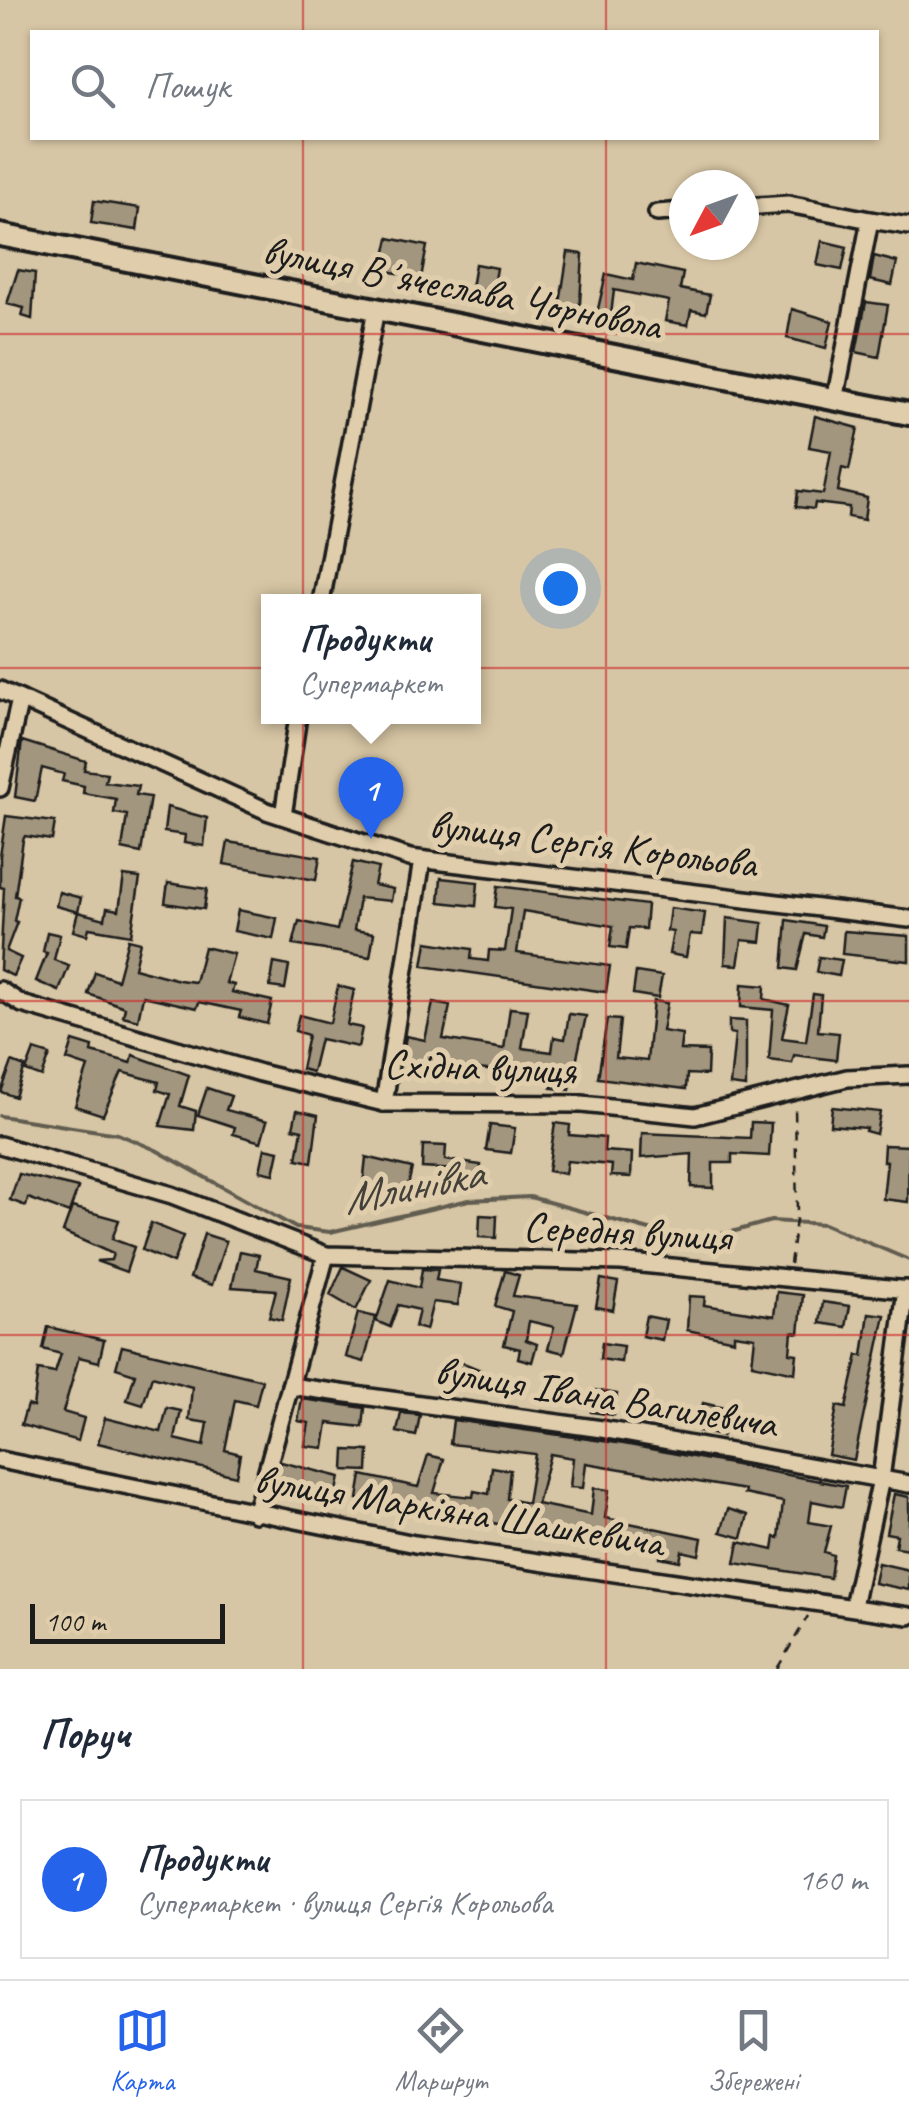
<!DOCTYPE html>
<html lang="uk">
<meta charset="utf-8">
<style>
:root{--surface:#fff;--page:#f6f6f7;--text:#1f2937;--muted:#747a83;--line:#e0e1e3;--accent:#2563eb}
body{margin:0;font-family:Caveat,sans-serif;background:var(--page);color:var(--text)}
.compass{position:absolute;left:669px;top:170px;width:90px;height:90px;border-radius:50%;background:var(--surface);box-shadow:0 2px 8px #0004;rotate:229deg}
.scale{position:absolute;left:30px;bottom:25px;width:195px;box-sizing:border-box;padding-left:10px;border:5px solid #1c1c1c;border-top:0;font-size:28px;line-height:35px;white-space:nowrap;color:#1c1c1c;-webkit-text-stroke:8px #dfcdab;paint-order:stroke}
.you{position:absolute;left:560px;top:588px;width:35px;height:35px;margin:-25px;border:8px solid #fff;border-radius:50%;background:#1a73e8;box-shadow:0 0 0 15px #1a73e833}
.badge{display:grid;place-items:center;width:65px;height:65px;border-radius:50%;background:var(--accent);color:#fff;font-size:32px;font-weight:700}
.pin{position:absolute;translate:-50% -82px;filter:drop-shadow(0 2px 5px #0008)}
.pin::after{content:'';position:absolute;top:52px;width:35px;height:30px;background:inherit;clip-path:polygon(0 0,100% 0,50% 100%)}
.popup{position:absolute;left:261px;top:594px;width:220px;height:130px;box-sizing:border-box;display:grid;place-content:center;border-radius:0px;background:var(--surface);filter:drop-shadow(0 2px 8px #0005);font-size:32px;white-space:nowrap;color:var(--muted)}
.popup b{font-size:38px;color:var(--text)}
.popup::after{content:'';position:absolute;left:50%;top:100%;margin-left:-20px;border:20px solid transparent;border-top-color:var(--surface)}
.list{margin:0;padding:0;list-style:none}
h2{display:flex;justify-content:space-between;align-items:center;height:130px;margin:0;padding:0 40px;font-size:42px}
h2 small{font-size:32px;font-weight:400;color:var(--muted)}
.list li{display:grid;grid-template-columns:65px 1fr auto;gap:30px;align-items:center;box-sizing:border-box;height:160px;margin:0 20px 20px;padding:0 20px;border:2px solid var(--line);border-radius:0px}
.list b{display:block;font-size:38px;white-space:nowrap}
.list p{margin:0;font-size:32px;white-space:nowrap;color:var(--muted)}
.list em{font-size:32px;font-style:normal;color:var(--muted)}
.icon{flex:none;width:55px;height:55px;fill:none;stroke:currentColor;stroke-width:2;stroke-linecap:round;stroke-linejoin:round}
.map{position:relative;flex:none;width:909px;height:1669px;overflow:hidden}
.search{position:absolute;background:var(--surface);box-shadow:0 2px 8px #0004;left:30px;right:30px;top:30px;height:110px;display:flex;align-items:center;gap:25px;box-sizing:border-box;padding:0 35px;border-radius:0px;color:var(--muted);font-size:38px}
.sheet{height:310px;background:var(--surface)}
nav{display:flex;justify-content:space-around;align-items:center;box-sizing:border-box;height:140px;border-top:2px solid var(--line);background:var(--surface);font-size:28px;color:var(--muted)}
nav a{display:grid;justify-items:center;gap:5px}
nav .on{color:var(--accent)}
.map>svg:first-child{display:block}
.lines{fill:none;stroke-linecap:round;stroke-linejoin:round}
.stream{stroke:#615b4f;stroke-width:4}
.building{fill:#a3967e;stroke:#1c1c1c;stroke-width:2.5}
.minor-casing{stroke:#1c1c1c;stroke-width:22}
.major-casing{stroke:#1c1c1c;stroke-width:28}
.path{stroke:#1c1c1c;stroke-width:2.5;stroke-dasharray:10 8;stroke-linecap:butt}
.minor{stroke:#dfcdab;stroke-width:15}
.major{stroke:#dfcdab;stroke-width:20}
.grid{fill:none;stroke:#cd2727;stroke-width:2.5;stroke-opacity:0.55}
.labels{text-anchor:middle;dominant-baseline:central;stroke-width:10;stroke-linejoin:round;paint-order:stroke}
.street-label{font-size:42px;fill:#1c1c1c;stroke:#dfcdab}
.water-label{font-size:45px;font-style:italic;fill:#44413a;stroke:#dfcdab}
</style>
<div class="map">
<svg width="909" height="1669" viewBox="0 0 909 1669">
<rect width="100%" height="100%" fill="#d7c6a5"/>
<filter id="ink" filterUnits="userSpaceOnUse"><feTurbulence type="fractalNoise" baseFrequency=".01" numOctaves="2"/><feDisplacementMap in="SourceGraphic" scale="20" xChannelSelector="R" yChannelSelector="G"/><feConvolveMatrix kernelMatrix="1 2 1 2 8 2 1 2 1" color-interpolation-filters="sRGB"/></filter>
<g filter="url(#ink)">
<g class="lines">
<polyline class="stream" points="0,1116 118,1134 156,1150 296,1228 330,1232 469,1200 530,1197 675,1237 728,1233 771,1221 824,1224 909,1260"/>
</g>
<g class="building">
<polygon points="94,201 140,208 137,230 91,223"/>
<polygon points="389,238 427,246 421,278 382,270"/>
<polygon points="822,241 847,247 842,270 817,265"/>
<polygon points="568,252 583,254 579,319 558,316"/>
<polygon points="874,256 897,262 892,285 870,280"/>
<polygon points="636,263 683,273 680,289 710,295 706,313 691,310 688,325 665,321 669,301 614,290 610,323 595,322 606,274 633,280"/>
<polygon points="475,264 497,268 493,292 471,288"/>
<polygon points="18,270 35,273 32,319 22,316 24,308 7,304"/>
<polygon points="866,302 888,305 879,357 856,352"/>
<polygon points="792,309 832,321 826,348 787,338"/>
<polygon points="815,416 858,428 849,470 842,468 838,491 867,498 864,520 848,517 849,507 815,503 814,509 796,507 798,491 823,494 824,490 831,451 809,447"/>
<polygon points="22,741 86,761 84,770 107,773 105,782 138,786 136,795 150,797 141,853 122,849 127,815 114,813 116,799 83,793 84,786 62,781 64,774 42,768 35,801 15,797"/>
<polygon points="369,774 397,778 392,811 365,806"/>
<polygon points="167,807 207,818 204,846 184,843 185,835 164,832"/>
<polygon points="6,816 55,822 52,840 25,836 23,840 15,896 19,897 14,921 17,922 6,951 21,958 13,976 0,970 4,888 0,887 0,856"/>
<polygon points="228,842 320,857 316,880 224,864"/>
<polygon points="353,862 378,868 374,885 393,889 391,901 359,898 354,930 374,933 370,957 293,945 299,921 337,930"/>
<polygon points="124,876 140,878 131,935 89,928 87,935 73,931 78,912 105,919 107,908 119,910"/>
<polygon points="441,878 478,882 476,906 439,902"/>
<polygon points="168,883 207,889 204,909 165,903"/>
<polygon points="498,886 647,905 645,929 629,928 626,949 610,947 613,926 523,911 517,953 610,966 606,992 423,966 427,942 472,949 471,959 488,961 489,950 505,951 511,909 495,907"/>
<polygon points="59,892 81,898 78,912 56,906"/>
<polygon points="670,908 705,913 702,935 690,934 686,957 669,954 673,932 667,931"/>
<polygon points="238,910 277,918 273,939 234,931"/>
<polygon points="727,918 763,923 761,942 742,940 738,965 725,964"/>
<polygon points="787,920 824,926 822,937 806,934 797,970 783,968"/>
<polygon points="844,931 909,936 909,961 842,954"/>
<polygon points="47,932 60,935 54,960 69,966 59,991 36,981 47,953 43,952"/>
<polygon points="128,939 140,942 134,968 179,980 195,982 204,947 234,954 226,983 234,985 232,992 272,1001 267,1024 239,1017 241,1011 199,1002 197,1008 143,996 138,1020 123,1016 125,1007 88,994 95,972 117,980"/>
<polygon points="819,957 842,960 839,976 816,972"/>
<polygon points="274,963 289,966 285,989 270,987"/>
<polygon points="636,972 662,976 658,998 633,994"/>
<polygon points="742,984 765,986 764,999 789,1005 782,1038 806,1041 813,994 821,995 818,1031 839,1033 836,1060 794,1055 792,1063 769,1060 773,1010 741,1007"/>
<polygon points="338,986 354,990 347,1025 362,1028 358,1047 320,1039 312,1072 301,1069 308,1035 295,1031 299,1015 330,1023"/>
<polygon points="653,1001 667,1003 662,1031 682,1034 680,1050 708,1051 707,1075 687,1074 686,1089 598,1078 607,1019 620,1020 616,1058 647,1061"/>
<polygon points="433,1003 450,1006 443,1039 504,1049 510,1008 528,1010 522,1048 552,1052 554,1037 565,1039 569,1014 586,1016 570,1090 552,1088 554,1078 402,1060 406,1036 425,1040"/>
<polygon points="729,1020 746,1021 746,1087 730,1085 735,1034 729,1033"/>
<polygon points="73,1041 93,1047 92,1052 131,1063 133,1055 189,1075 180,1106 196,1111 194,1130 160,1126 170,1094 157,1090 159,1082 122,1072 103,1115 75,1106 88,1067 67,1060"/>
<polygon points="34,1050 50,1055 42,1077 26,1071"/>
<polygon points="12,1062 25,1067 15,1097 1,1092"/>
<polygon points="207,1088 231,1096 226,1110 267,1121 261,1142 233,1134 235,1127 198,1115"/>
<polygon points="832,1107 880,1112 876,1134 865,1131 866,1128 830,1125"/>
<polygon points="297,1110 318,1115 312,1162 297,1159 302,1130 293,1128"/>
<polygon points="751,1122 771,1123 769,1156 732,1154 732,1163 713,1163 713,1188 691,1187 692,1154 641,1158 642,1133 750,1138"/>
<polygon points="555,1123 570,1125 569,1135 605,1138 604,1151 632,1153 631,1177 611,1176 612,1165 567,1161 565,1174 548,1171"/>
<polygon points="490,1125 515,1128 511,1153 486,1150"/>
<polygon points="423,1145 446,1146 445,1160 481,1165 478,1183 456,1180 457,1170 422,1168"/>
<polygon points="884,1145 909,1146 908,1202 883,1199 887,1161 883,1161"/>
<polygon points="265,1148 279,1151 274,1174 260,1171"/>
<polygon points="366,1157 412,1168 407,1190 393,1187 391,1200 362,1194"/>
<polygon points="19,1174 78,1188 69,1213 28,1198 26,1206 10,1200"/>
<polygon points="72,1207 119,1220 112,1239 134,1247 126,1272 96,1261 111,1260 113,1254 63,1232"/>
<polygon points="480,1215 497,1216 496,1238 479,1237"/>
<polygon points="151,1223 183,1236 173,1263 142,1250"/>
<polygon points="204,1234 226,1241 212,1285 190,1278"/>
<polygon points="240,1251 259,1255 256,1269 291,1277 282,1320 269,1317 276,1290 232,1287"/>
<polygon points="343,1267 371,1280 356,1310 330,1295"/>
<polygon points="422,1269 438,1270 436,1280 461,1284 458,1305 433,1302 426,1330 415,1327 419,1310 398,1305 390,1327 376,1321 390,1280 419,1288"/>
<polygon points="505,1271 519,1275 513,1296 577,1304 564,1353 548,1349 554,1327 529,1321 526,1340 537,1344 532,1362 518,1358 520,1349 504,1345 512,1311 495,1306"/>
<polygon points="601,1279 618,1282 613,1310 596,1307"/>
<polygon points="777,1292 803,1295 799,1333 792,1332 790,1353 797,1354 795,1373 752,1364 755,1337 734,1334 734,1340 687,1330 689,1296 705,1297 704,1305 774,1316"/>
<polygon points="823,1302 850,1306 846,1327 820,1323"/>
<polygon points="358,1313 376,1317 364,1362 346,1357"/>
<polygon points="869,1313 885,1315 854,1460 828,1455 837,1406 846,1408 858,1355 863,1356"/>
<polygon points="646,1316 666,1320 662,1340 642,1336"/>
<polygon points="48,1327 104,1340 99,1362 79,1357 63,1412 84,1418 78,1441 21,1425 27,1405 33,1407 38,1370 55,1373 61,1354 43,1349"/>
<polygon points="602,1343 623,1346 621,1362 600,1359"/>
<polygon points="122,1346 262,1380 256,1405 235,1400 225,1450 240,1454 236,1476 98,1443 105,1418 161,1432 167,1408 181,1411 175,1439 204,1446 208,1423 189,1420 192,1387 152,1376 143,1405 127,1400 135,1374 116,1368"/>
<polygon points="456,1360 483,1371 475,1389 448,1378"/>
<polygon points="594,1390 617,1394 614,1415 591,1412"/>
<polygon points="302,1399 365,1408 363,1427 328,1423 324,1448 305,1446 309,1423 298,1421"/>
<polygon points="703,1403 728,1409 722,1436 698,1431"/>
<polygon points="401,1413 420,1415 416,1436 397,1432"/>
<polygon points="453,1420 624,1444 846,1486 842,1507 812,1501 809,1522 831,1526 824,1552 833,1555 830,1578 735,1563 739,1542 773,1550 775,1537 779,1538 783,1502 744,1494 745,1490 586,1463 583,1488 570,1487 573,1458 550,1454 537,1504 591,1515 594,1488 609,1490 605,1518 702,1538 699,1555 682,1551 680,1561 660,1557 662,1548 641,1544 565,1536 358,1499 362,1475 418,1487 428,1455 444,1459 434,1493 473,1497 474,1491 489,1494 492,1467 510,1470 507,1499 527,1503 535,1454 450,1444"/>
<polygon points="345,1450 369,1451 368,1471 344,1470"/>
<polygon points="281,1462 340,1477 336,1496 275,1485"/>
<polygon points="894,1494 909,1497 909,1549 895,1547 897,1535 886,1533"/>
<polygon points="728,1509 748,1515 742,1538 721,1532"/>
<polygon points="878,1563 909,1570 909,1590 874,1583"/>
</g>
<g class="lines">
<defs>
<g id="minor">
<polyline points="744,207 788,204 870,220"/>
<polyline points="657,213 684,211"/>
<polyline points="835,400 870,220 909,226"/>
<polyline points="321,602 376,309"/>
<polyline points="0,690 267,811 410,858 909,919"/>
<polyline points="0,788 20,699"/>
<polyline points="283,816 298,716"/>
<polyline points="0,990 22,1004 260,1073 384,1103 582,1104 695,1116 847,1078 909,1075"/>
<polyline points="384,1103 422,860"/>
<polyline points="0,1145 172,1195 326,1255 621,1262 909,1290"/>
<polyline points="290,1386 602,1429 909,1484"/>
<polyline points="0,1460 415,1544 909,1616"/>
<polyline points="255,1514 326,1255"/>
<polyline points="853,1606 881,1479 906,1289"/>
</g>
<polyline id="major" points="0,235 909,414"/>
</defs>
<use href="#minor" class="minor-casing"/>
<use href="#major" class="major-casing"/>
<g class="path">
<polyline points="790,1264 797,1212 795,1107"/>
<polyline points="777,1669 808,1616"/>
</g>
<use href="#minor" class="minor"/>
<use href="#major" class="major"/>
</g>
</g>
<path class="grid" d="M303,0V32M606,0V32M303,138V1669M606,138V1669M0,334H909M0,668H909M0,1001H909M0,1335H909"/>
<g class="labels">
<g class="street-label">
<text transform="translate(462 288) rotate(11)">вулиця Вʼячеслава Чорновола</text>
<text transform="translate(593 844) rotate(7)">вулиця Сергія Корольова</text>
<text transform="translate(480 1067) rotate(2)">Східна вулиця</text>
<text transform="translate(627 1232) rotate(3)">Середня вулиця</text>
<text transform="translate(606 1397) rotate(9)">вулиця Івана Вагилевича</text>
<text transform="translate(459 1511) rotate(9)">вулиця Маркіяна Шашкевича</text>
</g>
<g class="water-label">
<text transform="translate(413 1186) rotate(-11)">Млинівка</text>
</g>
</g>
</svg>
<svg class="compass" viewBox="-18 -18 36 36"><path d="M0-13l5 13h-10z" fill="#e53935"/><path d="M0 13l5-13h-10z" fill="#747a83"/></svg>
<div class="scale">100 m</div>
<div class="you"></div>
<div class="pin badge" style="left:371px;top:839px">1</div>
<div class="popup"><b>Продукти</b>Супермаркет</div>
<div class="search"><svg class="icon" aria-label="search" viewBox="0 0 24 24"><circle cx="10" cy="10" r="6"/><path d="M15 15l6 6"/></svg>Пошук</div>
</div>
<section class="sheet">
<h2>Поруч<small></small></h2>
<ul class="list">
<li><span class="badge">1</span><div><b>Продукти</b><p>Супермаркет · вулиця Сергія Корольова</p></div><em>160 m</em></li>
</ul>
</section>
<nav>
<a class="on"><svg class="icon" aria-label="map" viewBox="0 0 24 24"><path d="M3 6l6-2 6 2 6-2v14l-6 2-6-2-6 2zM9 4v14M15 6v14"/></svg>Карта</a>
<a><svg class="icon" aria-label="directions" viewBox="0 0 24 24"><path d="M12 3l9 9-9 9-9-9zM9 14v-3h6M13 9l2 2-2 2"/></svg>Маршрут</a>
<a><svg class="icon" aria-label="saved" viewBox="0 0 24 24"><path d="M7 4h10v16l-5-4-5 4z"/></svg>Збережені</a>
</nav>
